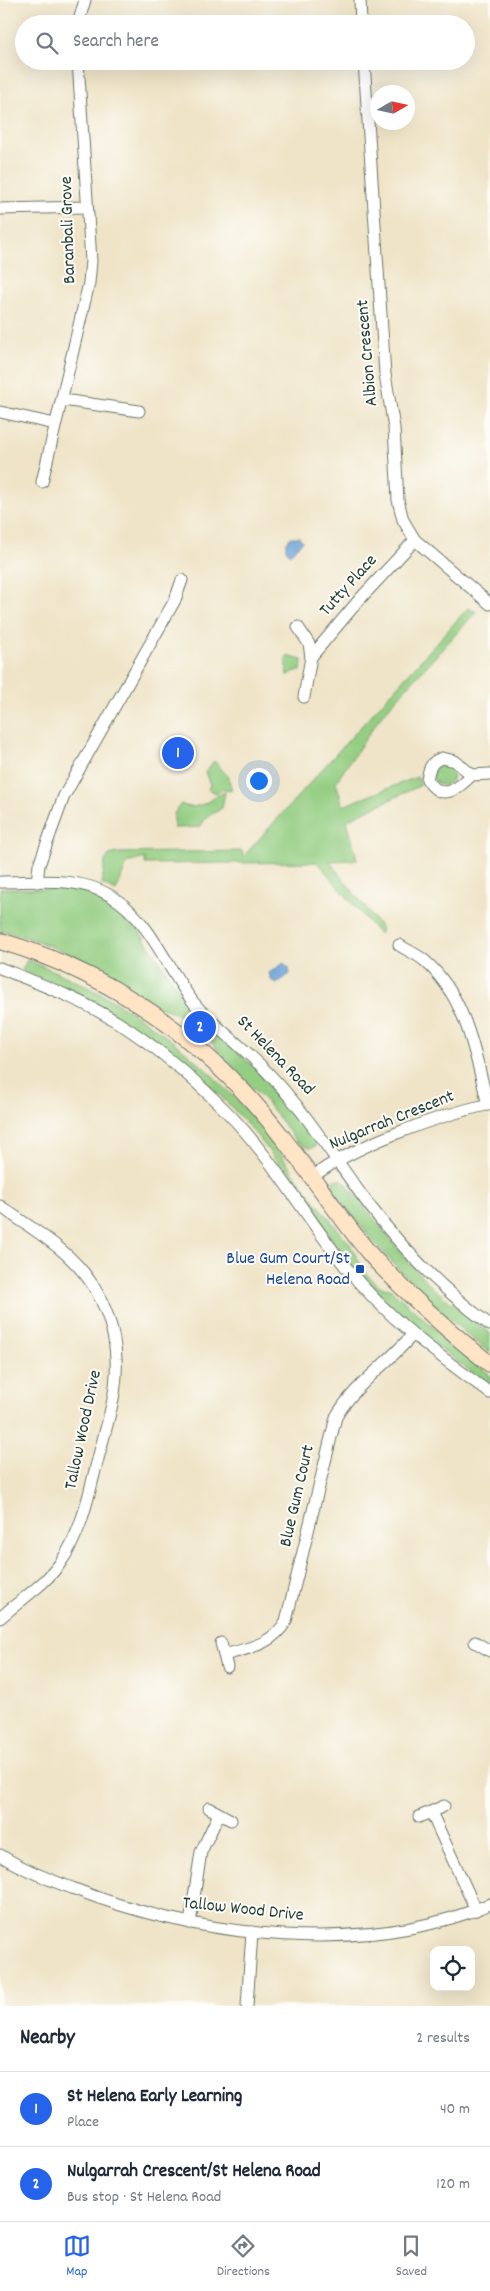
<!DOCTYPE html>
<meta charset="utf-8">
<style>
:root{--surface:#fff;--page:#f2f2f3;--text:#1f2937;--muted:#747a83;--line:#e0e1e3;--accent:#2563eb}
body{margin:0;font-family:Dekko,sans-serif;background:var(--page);color:var(--text)}
.controls{position:absolute;right:15px;bottom:15px;display:grid;overflow:hidden;border-radius:10px;box-shadow:0 5px 20px #0002}
.controls button{width:45px;height:45px;display:grid;place-items:center;padding:0;border:0;border-bottom:1px solid var(--line);background:var(--surface);color:var(--text);font:25px sans-serif}
.compass{position:absolute;left:370px;top:85px;width:45px;height:45px;border-radius:50%;background:var(--surface);box-shadow:0 5px 20px #0002;rotate:81deg}
.you{position:absolute;left:258px;top:780px;width:18px;height:18px;margin:-12px;border:4px solid #fff;border-radius:50%;background:#1a73e8;box-shadow:0 0 0 8px #1a73e833}
.badge{display:grid;place-items:center;width:32px;height:32px;border-radius:50%;background:var(--accent);color:#fff;font-size:16px;font-weight:700}
.pin{position:absolute;translate:-50% -50%;border:2px solid #fff;box-shadow:0 1px 5px #0006}
.list{margin:0;padding:0;list-style:none}
h2{display:flex;justify-content:space-between;align-items:center;height:65px;margin:0;padding:0 20px;font-size:21px}
h2 small{font-size:16px;font-weight:400;color:var(--muted)}
.list li{display:grid;grid-template-columns:32px 1fr auto;gap:15px;align-items:center;box-sizing:border-box;height:75px;padding:0 20px;border-top:1px solid var(--line)}
.list b{display:block;font-size:19px;white-space:nowrap}
.list p{margin:0;font-size:16px;white-space:nowrap;color:var(--muted)}
.list em{font-size:16px;font-style:normal;color:var(--muted)}
.icon{flex:none;width:28px;height:28px;fill:none;stroke:currentColor;stroke-width:2;stroke-linecap:round;stroke-linejoin:round}
.map{position:relative;flex:none;width:490px;height:2006px;overflow:hidden}
.search{position:absolute;background:var(--surface);box-shadow:0 5px 20px #0002;left:15px;right:15px;top:15px;height:55px;display:flex;align-items:center;gap:12px;box-sizing:border-box;padding:0 18px;border-radius:28px;color:var(--muted);font-size:19px}
.sheet{height:215px;background:var(--surface)}
nav{display:flex;justify-content:space-around;align-items:center;box-sizing:border-box;height:70px;border-top:1px solid var(--line);background:var(--surface);font-size:14px;color:var(--muted)}
nav a{display:grid;justify-items:center;gap:2px}
nav .on{color:var(--accent)}
.map>svg:first-child{display:block}
.green{fill:#94ce83;stroke:#5a865c}
.water{fill:#6da2da;stroke:#467087}
.lines{fill:none;stroke-linecap:round;stroke-linejoin:round}
.street-casing{stroke:#687767;stroke-width:13}
.secondary-casing{stroke:#687767;stroke-width:18}
.street{stroke:#fff;stroke-width:11}
.secondary{stroke:#ffe4c6;stroke-width:16}
.transit-dot{fill:#1a4fb4;stroke:#fdfcf7;stroke-width:2}
.labels{text-anchor:middle;dominant-baseline:central;stroke-width:4;stroke-linejoin:round;paint-order:stroke}
.street-label{font-size:18px;fill:#1f3d34;stroke:#fdfcf7}
.transit-label{font-size:18px;fill:#164399;stroke:#fdfcf7;text-anchor:end}
</style>
<div class="map">
<svg width="490" height="2006" viewBox="0 0 490 2006">
<rect width="100%" height="100%" fill="#fdfcf7"/>
<filter id="ink" filterUnits="userSpaceOnUse"><feTurbulence type="fractalNoise" baseFrequency=".02" numOctaves="2"/><feDisplacementMap in="SourceGraphic" scale="10" xChannelSelector="R" yChannelSelector="G"/><feConvolveMatrix kernelMatrix="1 2 1 2 8 2 1 2 1" color-interpolation-filters="sRGB"/></filter>
<filter id="wash" filterUnits="userSpaceOnUse"><feTurbulence type="fractalNoise" baseFrequency=".0096" numOctaves="4" result="noise"/><feDisplacementMap in="SourceGraphic" scale="20" xChannelSelector="R" yChannelSelector="G"/><feGaussianBlur stdDeviation="1.12" result="paint"/><feColorMatrix in="noise" values="0 0 0 0 0 0 0 0 0 0 0 0 0 0 0 0 0 1.4 0 .05"/><feComposite in="paint" operator="in"/></filter>
<g filter="url(#wash)">
<rect width="100%" height="100%" fill="#efe4c7"/>
<g class="green">
<polygon points="468,608 476,612 381,716 336,782 343,806 417,777 421,785 347,820 357,860 329,861 382,929 379,934 317,862 145,864 145,858 127,863 116,891 102,884 105,861 109,855 117,853 242,851 243,857"/>
<polygon points="287,656 302,660 301,671 295,671 287,676 286,659"/>
<polygon points="214,761 227,775 232,790 224,789 216,793 208,789 210,785 205,772"/>
<circle cx="443" cy="775" r="10"/>
<path d="M225,792L222,808L206,818L200,827L174,828V814L181,804C198,813 210,798 225,792Z"/>
<polygon points="0,888 77,890 99,896 118,908 135,925 195,1014 254,1067 311,1133 316,1140 316,1146 309,1148 297,1142 264,1099 221,1056 212,1042 191,1021 174,1012 159,1007 108,973 84,960 35,940 0,930"/>
<path d="M27,960C121,996 197,1050 261,1128C277,1148 291,1170 306,1190C320,1208 335,1225 349,1243C360,1259 367,1287 390,1289L444,1337L490,1375V1386C442,1351 395,1314 356,1269C323,1231 297,1187 266,1147C204,1067 118,1007 24,972L22,970Z"/>
<path d="M334,1180H342L345,1182L411,1265L434,1289L490,1333V1353C431,1306 377,1251 333,1190L332,1183Z"/>
</g>
<g class="water">
<polygon points="291,537 299,537 303,541 290,554 286,549 286,543"/>
<polygon points="284,963 289,968 290,974 276,984 271,980 269,973"/>
</g>
</g>
<g filter="url(#ink)">
<g class="lines">
<defs>
<g id="street">
<polyline points="360,0 361,24"/>
<polyline points="78,24 85,0"/>
<polyline points="364,61 385,374 394,428 398,500 403,520 415,540 490,604"/>
<polyline points="0,209 87,207"/>
<polyline points="63,400 139,411"/>
<polyline points="0,412 55,424"/>
<polyline points="42,482 89,283 91,261 78,61"/>
<polyline points="298,627 309,644 311,657 304,697"/>
<polyline points="311,657 359,600 415,540"/>
<path d="M442,758L455,761L472,775C457,789 442,803 427,779C429,769 431,761 442,758Z"/>
<polyline points="472,775 490,774"/>
<path d="M0,882C37,882 79,876 111,896C150,919 167,969 194,1003C206,1018 221,1029 235,1042C256,1060 276,1080 293,1101C321,1135 343,1171 369,1205C404,1251 444,1291 490,1325"/>
<polyline points="37,882 39,865 64,796 175,600 182,580"/>
<path d="M399,945C407,950 418,955 425,961C467,998 475,1054 488,1105"/>
<path d="M0,968C40,984 80,999 117,1022C156,1046 192,1077 225,1110C272,1157 304,1215 345,1266C386,1317 438,1355 490,1393"/>
<path d="M311,1178C352,1146 439,1115 490,1104"/>
<path d="M0,1206C32,1229 70,1250 92,1284C106,1306 115,1332 116,1359C118,1392 107,1424 99,1455C89,1492 83,1530 61,1562C45,1585 21,1599 0,1618"/>
<polyline points="475,1642 490,1651"/>
<polyline points="221,1643 227,1667"/>
<path d="M224,1655C249,1648 272,1645 286,1621L336,1417C354,1385 389,1363 413,1334"/>
<polyline points="209,1808 231,1820"/>
<polyline points="431,1812 476,1910"/>
<polyline points="419,1817 444,1806"/>
<path d="M0,1855C22,1869 47,1879 72,1888C196,1937 365,1958 490,1904"/>
<polyline points="190,1923 201,1852 219,1814"/>
<polyline points="247,2006 252,1932"/>
</g>
<path id="secondary" d="M0,941C93,968 175,1020 242,1090C290,1140 326,1201 370,1254C380,1266 392,1276 402,1287C430,1314 459,1340 490,1364"/>
</defs>
<use href="#street" class="street-casing"/>
<use href="#secondary" class="secondary-casing"/>
<use href="#street" class="street"/>
<use href="#secondary" class="secondary"/>
</g>
</g>
<rect class="transit-dot" x="355" y="1264" width="10" height="10" rx="2.5"/>
<g class="labels">
<g class="street-label">
<text transform="translate(69 230) rotate(-92)">Baranbali Grove</text>
<text transform="translate(368 353) rotate(-95)">Albion Crescent</text>
<text transform="translate(349 586) rotate(-48)">Tutty Place</text>
<text transform="translate(275 1056) rotate(46)">St Helena Road</text>
<text transform="translate(392 1121) rotate(-22)">Nulgarrah Crescent</text>
<text transform="translate(84 1430) rotate(-78)">Tallow Wood Drive</text>
<text transform="translate(298 1496) rotate(-77)">Blue Gum Court</text>
<text transform="translate(243 1910) rotate(6)">Tallow Wood Drive</text>
</g>
<g class="transit-label">
<text x="350" y="1259">Blue Gum Court/St<tspan x="350" dy="21">Helena Road</tspan></text>
</g>
</g>
</svg>
<div class="controls">
<button><svg class="icon" aria-label="locate" viewBox="0 0 24 24"><circle cx="12" cy="12" r="6"/><path d="M12 2v4M12 18v4M2 12h4M18 12h4"/></svg></button>
</div>
<svg class="compass" viewBox="-18 -18 36 36"><path d="M0-13l5 13h-10z" fill="#e53935"/><path d="M0 13l5-13h-10z" fill="#747a83"/></svg>
<div class="you"></div>
<div class="pin badge" style="left:178px;top:753px">1</div>
<div class="pin badge" style="left:200px;top:1027px">2</div>
<div class="search"><svg class="icon" aria-label="search" viewBox="0 0 24 24"><circle cx="10" cy="10" r="6"/><path d="M15 15l6 6"/></svg>Search here</div>
</div>
<section class="sheet">
<h2>Nearby<small>2 results</small></h2>
<ul class="list">
<li><span class="badge">1</span><div><b>St Helena Early Learning</b><p>Place</p></div><em>40 m</em></li>
<li><span class="badge">2</span><div><b>Nulgarrah Crescent/St Helena Road</b><p>Bus stop · St Helena Road</p></div><em>120 m</em></li>
</ul>
</section>
<nav>
<a class="on"><svg class="icon" aria-label="map" viewBox="0 0 24 24"><path d="M3 6l6-2 6 2 6-2v14l-6 2-6-2-6 2zM9 4v14M15 6v14"/></svg>Map</a>
<a><svg class="icon" aria-label="directions" viewBox="0 0 24 24"><path d="M12 3l9 9-9 9-9-9zM9 14v-3h6M13 9l2 2-2 2"/></svg>Directions</a>
<a><svg class="icon" aria-label="saved" viewBox="0 0 24 24"><path d="M7 4h10v16l-5-4-5 4z"/></svg>Saved</a>
</nav>
